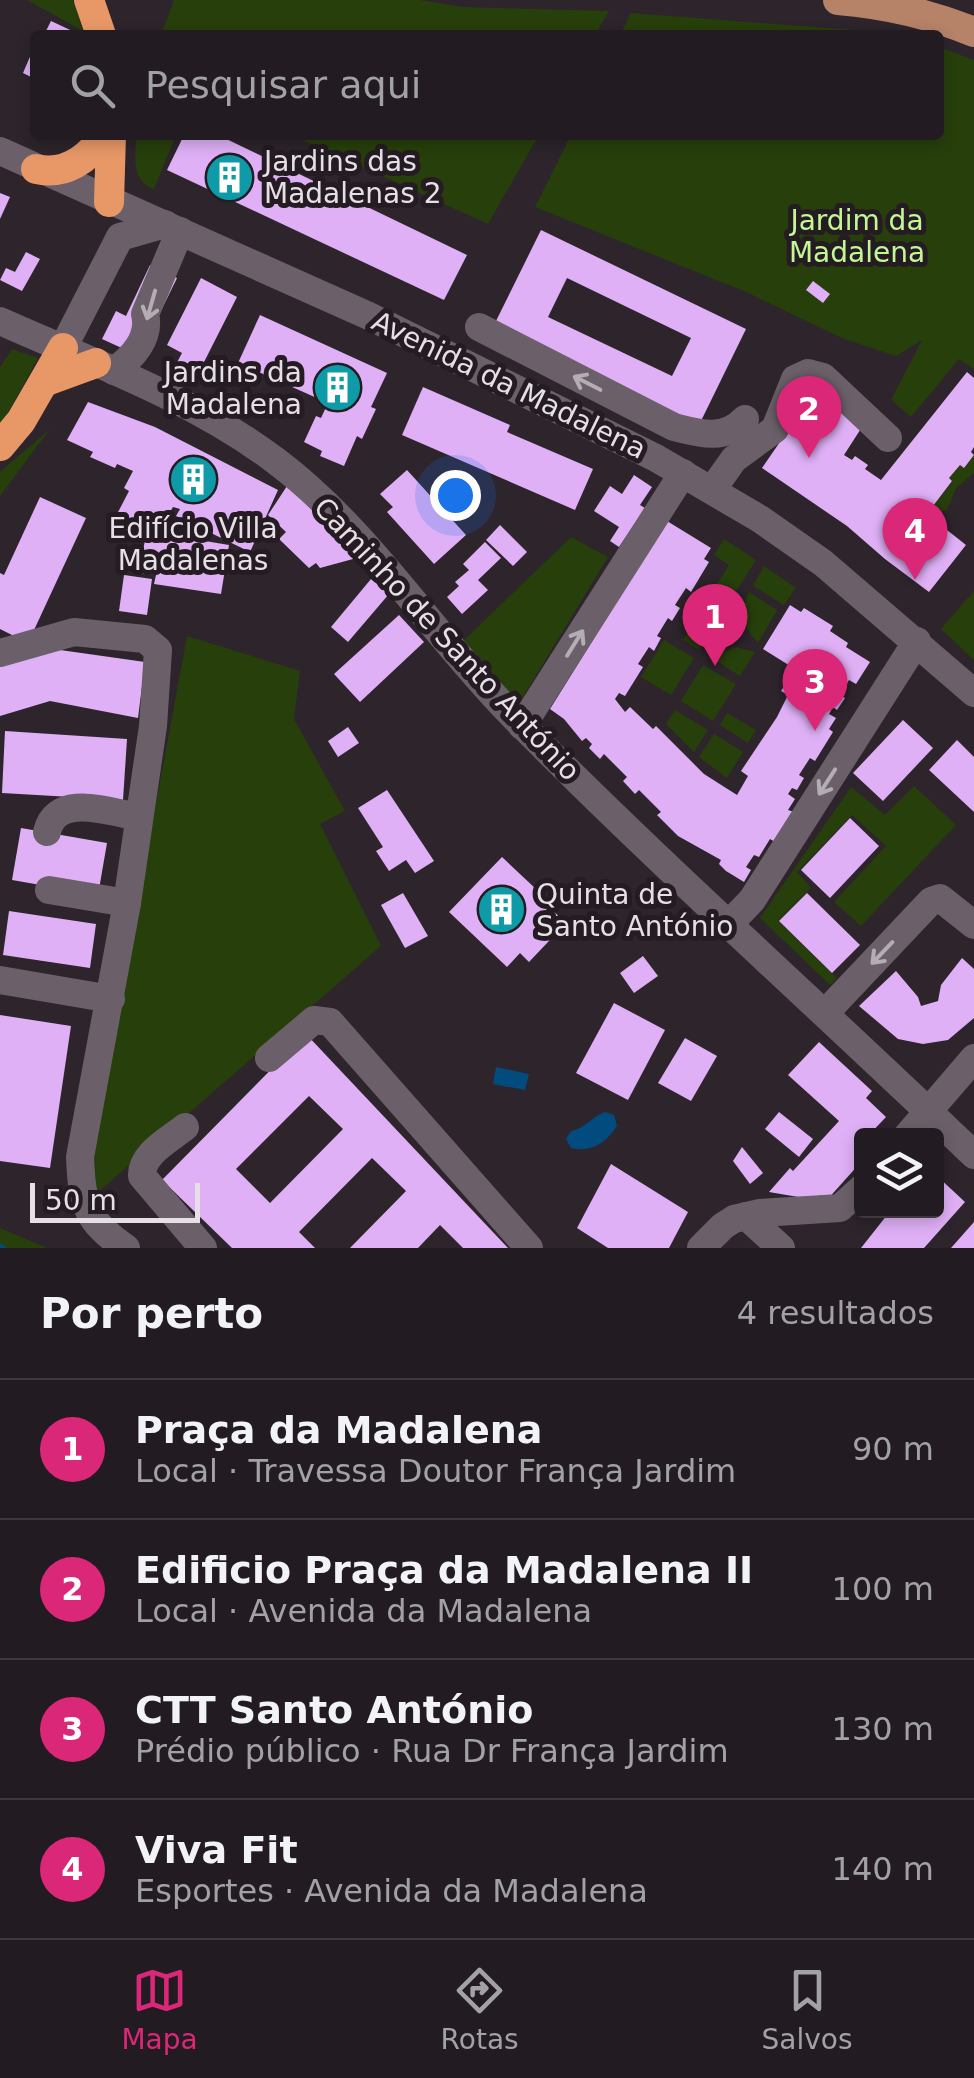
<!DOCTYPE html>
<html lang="pt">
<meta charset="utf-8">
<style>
:root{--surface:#221b21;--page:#2a242a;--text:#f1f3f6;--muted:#a2a1a5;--line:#3f393f;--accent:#db2777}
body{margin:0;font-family:"DejaVu Sans",sans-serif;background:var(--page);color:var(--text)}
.controls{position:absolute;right:30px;bottom:30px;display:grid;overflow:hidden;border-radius:10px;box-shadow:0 5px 15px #0003}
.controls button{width:90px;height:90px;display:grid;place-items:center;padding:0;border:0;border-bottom:2px solid var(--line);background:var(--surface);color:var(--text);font:50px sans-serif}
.scale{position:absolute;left:30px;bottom:25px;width:170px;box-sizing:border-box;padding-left:10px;border:5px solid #e6e0e6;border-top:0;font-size:28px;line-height:35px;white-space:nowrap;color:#e6e0e6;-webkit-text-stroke:8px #241b23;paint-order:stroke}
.you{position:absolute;left:455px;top:495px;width:35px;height:35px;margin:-25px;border:8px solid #fff;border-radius:50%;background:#1a73e8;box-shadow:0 0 0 15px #1a73e833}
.badge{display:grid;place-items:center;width:65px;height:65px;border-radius:50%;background:var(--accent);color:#fff;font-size:32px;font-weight:700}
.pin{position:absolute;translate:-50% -82px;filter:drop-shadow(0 2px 5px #0008)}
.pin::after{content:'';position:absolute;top:52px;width:35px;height:30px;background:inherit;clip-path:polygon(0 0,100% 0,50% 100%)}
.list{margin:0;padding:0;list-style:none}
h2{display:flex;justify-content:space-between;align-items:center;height:130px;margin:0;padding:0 40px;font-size:42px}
h2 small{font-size:32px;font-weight:400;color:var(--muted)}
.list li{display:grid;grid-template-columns:65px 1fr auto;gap:30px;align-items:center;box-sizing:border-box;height:140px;padding:0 40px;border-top:2px solid var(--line)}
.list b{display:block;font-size:38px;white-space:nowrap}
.list p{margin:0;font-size:32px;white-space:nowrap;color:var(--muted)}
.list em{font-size:32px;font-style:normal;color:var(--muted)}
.icon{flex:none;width:55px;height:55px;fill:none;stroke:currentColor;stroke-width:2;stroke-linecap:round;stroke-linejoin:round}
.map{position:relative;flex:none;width:974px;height:1248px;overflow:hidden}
.search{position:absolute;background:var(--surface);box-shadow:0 5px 15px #0003;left:30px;right:30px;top:30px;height:110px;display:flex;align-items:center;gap:25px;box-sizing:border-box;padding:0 35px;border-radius:10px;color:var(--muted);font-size:38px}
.sheet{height:690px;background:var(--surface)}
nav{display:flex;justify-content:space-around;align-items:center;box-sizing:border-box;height:140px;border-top:2px solid var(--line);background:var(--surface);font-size:28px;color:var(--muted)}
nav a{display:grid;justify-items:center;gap:5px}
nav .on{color:var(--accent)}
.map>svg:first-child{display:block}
.green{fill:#273f0b}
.water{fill:#014b7f}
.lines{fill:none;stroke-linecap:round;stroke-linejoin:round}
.stream{stroke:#014b7f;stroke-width:6}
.building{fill:#dfb0f6;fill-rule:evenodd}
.minor{stroke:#6b6069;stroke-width:28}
.major{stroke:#b68268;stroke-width:30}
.highway{stroke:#e89867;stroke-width:30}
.oneway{stroke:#b5adb4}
.labels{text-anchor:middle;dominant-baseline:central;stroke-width:10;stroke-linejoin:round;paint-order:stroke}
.poi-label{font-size:28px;fill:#e6e0e6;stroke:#241b23;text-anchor:start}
.park-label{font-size:28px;fill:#c2f794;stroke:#241b23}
.street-label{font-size:28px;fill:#e6e0e6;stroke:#241b23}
</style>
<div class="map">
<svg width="974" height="1248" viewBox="0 0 974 1248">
<rect width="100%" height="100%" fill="#2d242c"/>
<g class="green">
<polygon points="27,0 73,0 83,31"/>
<polygon points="174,0 420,0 463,7 609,11 595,35 161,35"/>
<polygon points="631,13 904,34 906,35 620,35"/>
<polygon points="939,47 974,60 974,369 959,359 911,417 891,400 922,340 896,356 844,339 746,292 535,207 571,135 939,135"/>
<path d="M136,135H176L154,189C130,180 136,157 136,135Z"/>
<polygon points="292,135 539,135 488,224"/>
<polygon points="12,349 38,358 0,428 0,367"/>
<polygon points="50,429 0,496 0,472"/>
<polygon points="974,455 974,473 956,488 947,510 941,511 934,505 952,482 949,478 960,465 964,468"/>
<polygon points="571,537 608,557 518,705 459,645"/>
<polygon points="724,539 756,560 699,650 683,640 729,565 714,555"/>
<polygon points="764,566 796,588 784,605 753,586"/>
<polygon points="974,591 974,660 941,629"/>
<path d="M749,592L777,610L758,643C743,628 739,611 749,592Z"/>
<polygon points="187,636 300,671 294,719 345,811 320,824 381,946 95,1195 91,1156"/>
<polygon points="664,640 694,658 671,695 641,677"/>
<polygon points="736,647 755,652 740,676 710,657"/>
<polygon points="703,665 736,684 713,721 681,701"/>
<polygon points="675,710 708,730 694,752 666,724"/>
<polygon points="727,713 756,730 748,743 720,725"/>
<polygon points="714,734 743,752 727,778 699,757"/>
<polygon points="914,786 956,825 861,926 834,902 886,846 852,815 797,872 811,888 778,921 837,978 830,985 760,918 851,787 885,815"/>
<polygon points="0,1228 47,1248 0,1248"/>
</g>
<g class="water">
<polygon points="496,1067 529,1074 525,1090 493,1084"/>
<path d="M605,1112L614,1115L617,1126C606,1143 591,1153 571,1148L566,1139L571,1131C586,1128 591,1117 605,1112Z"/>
</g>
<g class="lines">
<polyline class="stream" points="0,1247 3,1248"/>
</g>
<g class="building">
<polygon points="51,21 81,35 44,35"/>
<polygon points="32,52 35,54 35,79 23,73"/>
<polygon points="184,135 218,135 467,255 444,300 167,170"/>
<polygon points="0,193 10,197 0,219"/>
<path d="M541,230L746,329L699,425L494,325ZM567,278L691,338L672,376L548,317Z"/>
<polygon points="26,252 40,259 22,291 0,280 6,268 15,272"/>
<polygon points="150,265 177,278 158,317 126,350 102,339 116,311 126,316"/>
<polygon points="201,278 237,297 203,364 207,366 199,383 173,370 182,353 167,345"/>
<polygon points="813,281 830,294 823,303 806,290"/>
<polygon points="260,315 387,373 371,407 376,409 362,439 357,436 344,466 320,456 322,451 304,442 316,416 321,418 328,403 238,363"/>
<polygon points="967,372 974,378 974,447 971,452 974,455 964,468 960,465 949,478 952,481 930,510 926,507 923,511 966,545 929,592 885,559 847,526 762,468 813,394 862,427 844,455 852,460 855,456 868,465 865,469 881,480"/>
<polygon points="423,387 510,425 507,432 593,469 575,510 402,435"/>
<polygon points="88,402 155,427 278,490 250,552 176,516 180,509 173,507 158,532 116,516 129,491 124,488 133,471 117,464 115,468 90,457 93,452 67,440"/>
<polygon points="407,470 466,535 434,564 387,512 393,507 380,494"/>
<polygon points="634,475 652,487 640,505 645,508 619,547 610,541 619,527 594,511 610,486 622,494"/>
<polygon points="287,486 334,531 353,559 320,568 316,563 309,568 279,539 286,532 268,515"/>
<polygon points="40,497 86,518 28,643 0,629 0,573 4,575"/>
<polygon points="667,521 711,548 704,559 709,562 691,592 686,588 675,605 680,608 672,621 668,618 657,636 661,638 654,651 649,647 638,664 643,667 625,696 619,693 615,699 625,712 630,707 653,729 656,726 704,774 737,795 748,776 741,771 777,717 788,695 781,691 795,669 763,649 790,605 801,612 804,608 833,626 830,631 848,643 846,647 870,662 856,684 849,680 840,695 845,698 837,710 833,707 829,714 836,718 829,729 833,732 815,761 810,758 799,775 804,778 797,790 792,788 788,794 795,799 788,810 794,812 775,842 770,839 759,857 754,855 746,867 751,870 744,882 726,871 719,864 721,860 678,836 657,815 661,812 639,790 635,794 623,781 627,777 604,754 600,759 589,748 592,744 586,738 582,741 564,719 550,709"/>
<polygon points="500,525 527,552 513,566 486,540"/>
<polygon points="163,534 229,545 221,594 154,584 156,575 139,573 145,540 162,543"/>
<polygon points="485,542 501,558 478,580 488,590 462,614 447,597 459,586 455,582 469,570 463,564"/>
<polygon points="124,575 152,579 147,615 119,611"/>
<polygon points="371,579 389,594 348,642 331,627"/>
<polygon points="399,615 424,642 360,702 334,674"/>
<polygon points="46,648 145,662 138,718 50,701 0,716 0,661"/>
<polygon points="903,720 933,748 883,801 853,773"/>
<polygon points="348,727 359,743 338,757 328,741"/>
<polygon points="5,731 127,739 123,800 2,793"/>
<polygon points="957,740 974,757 974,812 929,770"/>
<polygon points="387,790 434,861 415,873 406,860 389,871 376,851 383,847 358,808"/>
<polygon points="850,818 879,846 830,898 801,870"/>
<polygon points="21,828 107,843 98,895 12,880"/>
<polygon points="502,857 553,905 550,908 566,923 529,962 520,953 507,967 449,912"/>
<polygon points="403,893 428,936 405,948 381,905"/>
<polygon points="807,893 860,945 832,973 779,921"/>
<polygon points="9,911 96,924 90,968 3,955"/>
<polygon points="643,956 658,976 634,993 620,973"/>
<polygon points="962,958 974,969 974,1018 948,1040 923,1044 898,1039 859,1006 896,971 918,997 921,1006 938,1001 941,985"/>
<polygon points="614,1003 665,1030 628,1100 576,1073"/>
<polygon points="0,1015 71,1026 50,1168 0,1161"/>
<path d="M306,1034L508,1248H463L440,1225L418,1248H350L406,1191L372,1158L299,1232L315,1248H232L162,1180ZM309,1096L343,1129L270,1203L236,1169Z"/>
<polygon points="685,1038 717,1056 691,1101 658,1083"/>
<polygon points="819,1042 872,1091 866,1098 886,1117 868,1136 861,1136 861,1162 826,1201 820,1195 816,1200 769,1192 790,1168 793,1171 839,1121 788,1075"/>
<polygon points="779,1112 813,1139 799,1157 765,1129"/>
<polygon points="742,1147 763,1173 750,1184 733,1161"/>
<polygon points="611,1164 688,1212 669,1248 608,1248 577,1228"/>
<polygon points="936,1175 965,1202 924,1248 861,1248 891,1210 936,1210"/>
<polygon points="974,1222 974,1248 951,1248"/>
</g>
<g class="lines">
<g class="minor">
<polyline points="0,151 369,316 656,458 760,519 823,563 974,693"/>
<path d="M0,321C94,363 194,399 276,461C369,531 432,634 513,716C662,867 821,1008 974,1155"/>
<path d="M479,327L674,427C701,434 724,441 745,419"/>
<polyline points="63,348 120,237 165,224"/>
<path d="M114,371C132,358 151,338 145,314L180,231"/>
<polyline points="712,490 734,459 775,429 795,379 808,373 823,377 888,438"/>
<path d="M0,653L74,632L145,639L158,650L153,726L127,903L80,1157C82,1204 86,1221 126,1248"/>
<polyline points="522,726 683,473"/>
<path d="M47,832C56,792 109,812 139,817"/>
<polyline points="49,890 127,903"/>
<polyline points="729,924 752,900 917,641"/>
<polyline points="0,980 111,999"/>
<polyline points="826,1012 931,901 940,898 974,925"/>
<polyline points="269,1058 314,1020 330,1022 529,1248"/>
<path d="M185,1127C169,1140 141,1154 142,1176L203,1248"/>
<polyline points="907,1136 974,1058"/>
<polyline points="746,1216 781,1248"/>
<polyline points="701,1248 723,1226 734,1219 760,1213 840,1208 862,1188"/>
</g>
<path class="major" d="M838,0C886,4 930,14 974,32"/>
<g class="highway">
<polyline points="89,0 101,35"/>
<path d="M36,169C65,176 88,159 105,135"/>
<polyline points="109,202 111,135"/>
<polyline points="44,382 96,363"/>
<polyline points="0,446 21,421 63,348"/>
</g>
</g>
<defs><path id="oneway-shaft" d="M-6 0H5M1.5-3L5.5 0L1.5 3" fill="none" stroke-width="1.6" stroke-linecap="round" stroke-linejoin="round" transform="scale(2.5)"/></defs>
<g class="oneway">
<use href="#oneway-shaft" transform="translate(151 305) rotate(106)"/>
<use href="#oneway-shaft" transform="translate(587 383) rotate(-153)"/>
<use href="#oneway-shaft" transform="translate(575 643) rotate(-58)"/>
<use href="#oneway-shaft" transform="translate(827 782) rotate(123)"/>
<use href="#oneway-shaft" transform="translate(882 953) rotate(134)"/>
</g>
<defs>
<symbol id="building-disc" viewBox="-11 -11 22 22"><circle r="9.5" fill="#0f9aa8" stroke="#241b23"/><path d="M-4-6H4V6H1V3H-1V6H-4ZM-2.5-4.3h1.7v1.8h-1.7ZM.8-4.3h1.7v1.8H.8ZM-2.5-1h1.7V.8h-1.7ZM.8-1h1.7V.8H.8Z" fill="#fff"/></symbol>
</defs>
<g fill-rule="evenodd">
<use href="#building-disc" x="202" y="150" width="55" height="55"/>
<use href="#building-disc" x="310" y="360" width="55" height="55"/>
<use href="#building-disc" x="166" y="452" width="55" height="55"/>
<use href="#building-disc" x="474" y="882" width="55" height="55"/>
</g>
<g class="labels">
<g class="poi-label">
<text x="264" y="161">Jardins das<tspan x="264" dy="32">Madalenas 2</tspan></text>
<text x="302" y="372" text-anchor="end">Jardins da<tspan x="302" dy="32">Madalena</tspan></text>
<text x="193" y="528" text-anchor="middle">Edifício Villa<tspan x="193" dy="32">Madalenas</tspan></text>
<text x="536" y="894">Quinta de<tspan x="536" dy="32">Santo António</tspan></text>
</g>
<g class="park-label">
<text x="857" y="220">Jardim da<tspan x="857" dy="32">Madalena</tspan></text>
</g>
<g class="street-label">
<text transform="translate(509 385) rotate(26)">Avenida da Madalena</text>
<text transform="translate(447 639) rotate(47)">Caminho de Santo António</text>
</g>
</g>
</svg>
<div class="controls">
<button><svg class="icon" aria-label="layers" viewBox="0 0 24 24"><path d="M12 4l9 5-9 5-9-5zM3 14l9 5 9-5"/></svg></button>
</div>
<div class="scale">50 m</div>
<div class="you"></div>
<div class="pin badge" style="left:715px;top:666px">1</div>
<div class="pin badge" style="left:809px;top:458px">2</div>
<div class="pin badge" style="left:815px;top:731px">3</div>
<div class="pin badge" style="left:915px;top:580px">4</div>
<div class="search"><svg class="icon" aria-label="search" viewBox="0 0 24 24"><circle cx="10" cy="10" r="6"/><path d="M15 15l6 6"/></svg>Pesquisar aqui</div>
</div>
<section class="sheet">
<h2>Por perto<small>4 resultados</small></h2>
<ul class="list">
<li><span class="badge">1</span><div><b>Praça da Madalena</b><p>Local · Travessa Doutor França Jardim</p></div><em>90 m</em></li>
<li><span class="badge">2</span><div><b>Edificio Praça da Madalena II</b><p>Local · Avenida da Madalena</p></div><em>100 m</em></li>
<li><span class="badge">3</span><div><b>CTT Santo António</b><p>Prédio público · Rua Dr França Jardim</p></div><em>130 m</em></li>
<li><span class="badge">4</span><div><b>Viva Fit</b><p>Esportes · Avenida da Madalena</p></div><em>140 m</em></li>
</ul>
</section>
<nav>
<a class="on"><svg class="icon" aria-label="map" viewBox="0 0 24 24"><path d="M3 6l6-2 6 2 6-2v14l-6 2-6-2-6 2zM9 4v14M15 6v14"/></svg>Mapa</a>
<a><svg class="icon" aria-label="directions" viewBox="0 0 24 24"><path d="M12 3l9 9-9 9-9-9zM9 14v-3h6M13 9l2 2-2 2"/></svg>Rotas</a>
<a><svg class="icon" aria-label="saved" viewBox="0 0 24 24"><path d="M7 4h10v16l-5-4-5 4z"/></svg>Salvos</a>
</nav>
